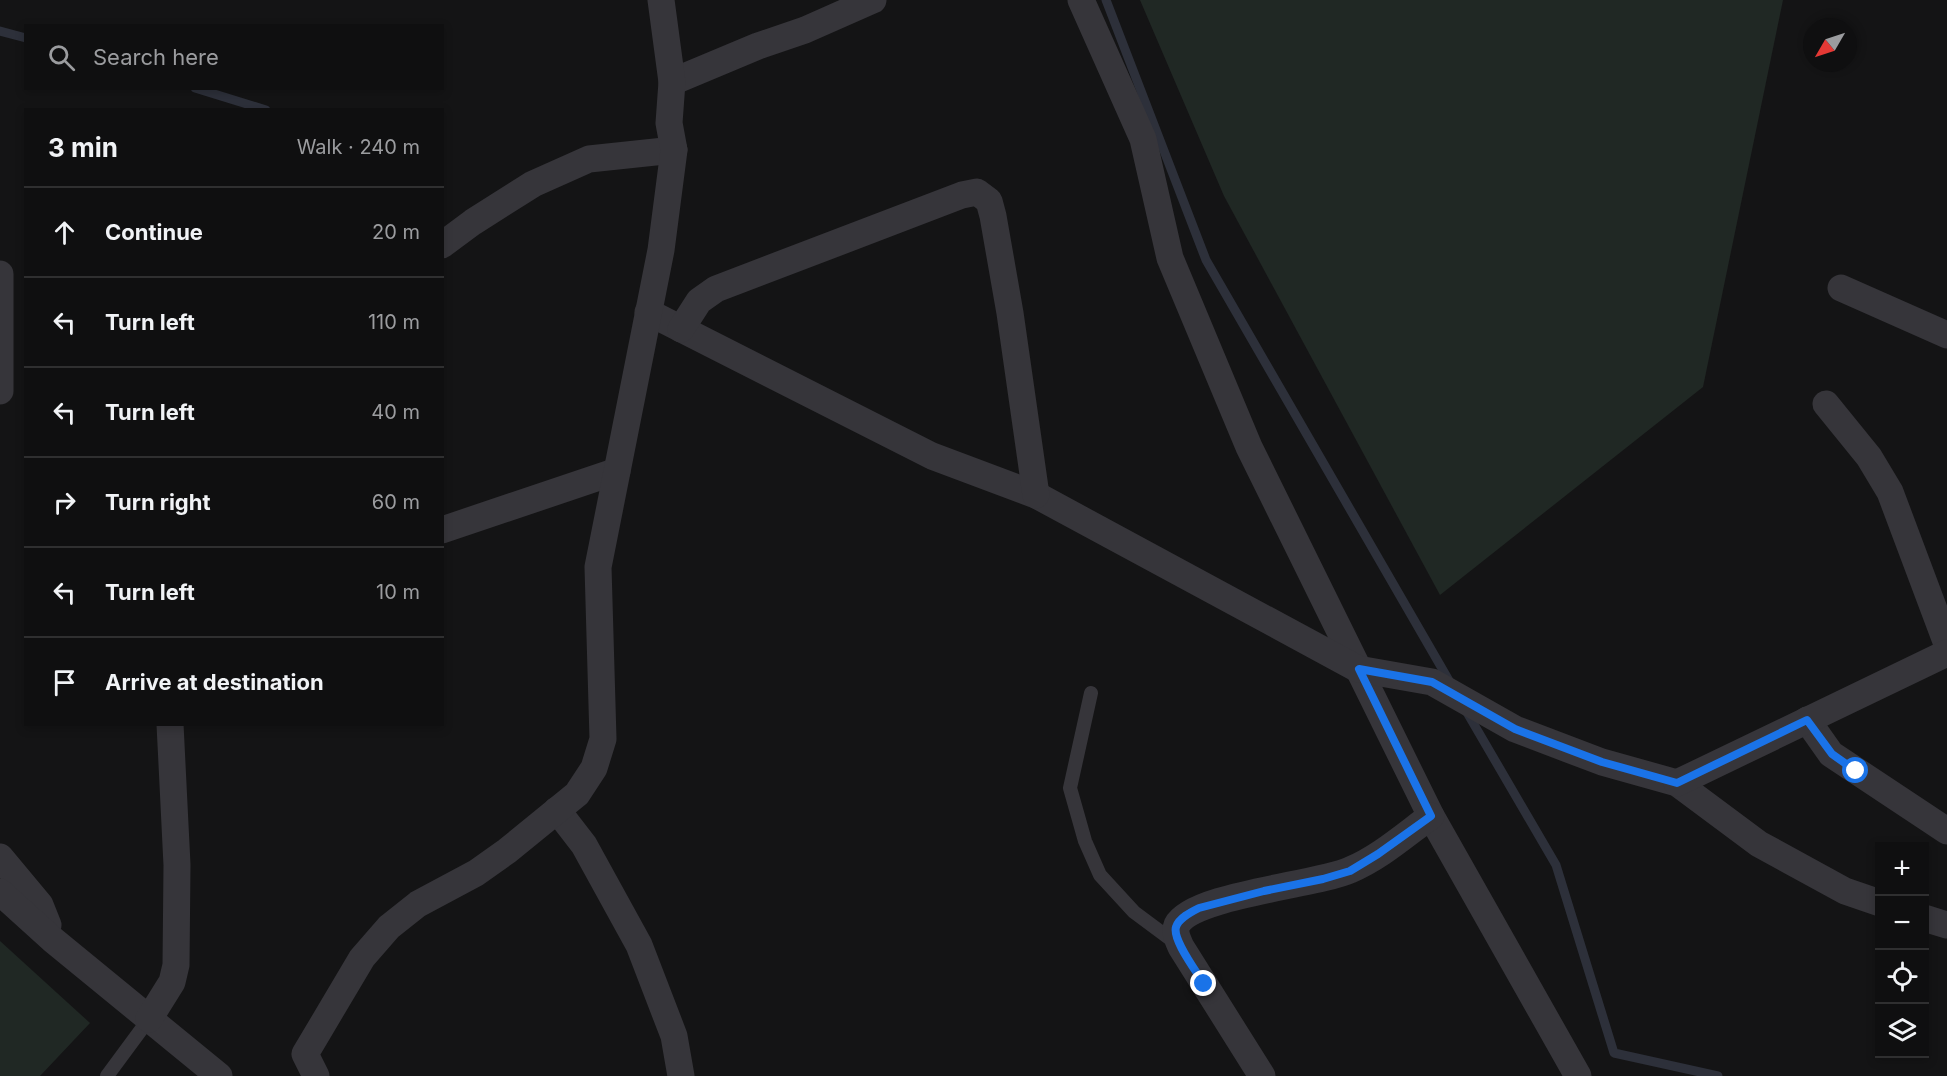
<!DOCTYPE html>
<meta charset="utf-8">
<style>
:root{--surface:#0f0f10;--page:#181819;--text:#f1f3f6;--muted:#9b9c9f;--line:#2f2f30}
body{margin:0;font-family:Inter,sans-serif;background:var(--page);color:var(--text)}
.controls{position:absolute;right:18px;bottom:18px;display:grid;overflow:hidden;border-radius:0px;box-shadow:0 3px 9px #0003}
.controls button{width:54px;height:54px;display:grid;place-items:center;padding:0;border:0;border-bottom:2px solid var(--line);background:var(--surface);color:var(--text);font:30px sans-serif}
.compass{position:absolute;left:1803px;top:18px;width:54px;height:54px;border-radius:50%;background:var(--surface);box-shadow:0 3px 9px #0003;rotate:231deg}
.stop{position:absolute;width:18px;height:18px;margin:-14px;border:4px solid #1a73e8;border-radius:50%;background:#fff}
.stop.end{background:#1a73e8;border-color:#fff;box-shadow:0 2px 6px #0008}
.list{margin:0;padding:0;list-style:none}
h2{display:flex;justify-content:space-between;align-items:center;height:78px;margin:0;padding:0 24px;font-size:26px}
h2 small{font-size:20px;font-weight:400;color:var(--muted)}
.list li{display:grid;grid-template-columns:39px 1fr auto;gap:18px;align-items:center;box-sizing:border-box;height:90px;padding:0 24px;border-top:2px solid var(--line)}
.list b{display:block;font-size:22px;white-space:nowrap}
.list em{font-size:20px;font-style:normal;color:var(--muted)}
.icon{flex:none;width:33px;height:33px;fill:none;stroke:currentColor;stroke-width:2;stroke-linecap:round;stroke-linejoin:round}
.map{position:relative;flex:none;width:1947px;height:1076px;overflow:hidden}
.search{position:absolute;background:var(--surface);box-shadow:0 3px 9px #0003;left:24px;top:24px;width:420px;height:66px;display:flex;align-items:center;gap:15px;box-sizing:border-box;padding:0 21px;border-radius:0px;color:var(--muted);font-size:22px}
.panel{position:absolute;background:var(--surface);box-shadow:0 3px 9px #0003;left:24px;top:108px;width:420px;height:618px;border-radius:0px}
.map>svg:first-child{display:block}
.green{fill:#202824}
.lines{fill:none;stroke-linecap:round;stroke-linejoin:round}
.stream{stroke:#2d303a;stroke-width:9}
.service{stroke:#36353a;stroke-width:14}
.minor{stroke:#36353a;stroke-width:27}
.route{stroke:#1a73e8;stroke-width:8}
</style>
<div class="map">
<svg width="1947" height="1076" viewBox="0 0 1947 1076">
<rect width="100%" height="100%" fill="#141415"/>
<g class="green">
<polygon points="1140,0 1783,0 1703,387 1440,595 1224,196"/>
<polygon points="0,941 90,1023 40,1076 0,1076"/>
</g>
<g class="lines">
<g class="stream">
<polyline points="1106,0 1206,260 1451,684"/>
<polyline points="0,31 26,38"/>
<polyline points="195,88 266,110"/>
<polyline points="1465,709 1556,865 1614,1053 1718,1076"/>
</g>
<g class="service">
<polyline points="1091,693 1070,788 1085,841 1100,875 1134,912 1177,944"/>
<polyline points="107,1076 149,1019"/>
</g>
<g class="minor">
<polyline points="1081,0 1143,139 1170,258 1249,447 1431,816 1578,1076"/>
<polyline points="672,82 758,46 805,30 873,0"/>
<polyline points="442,245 473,222 533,184 589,159 674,150"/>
<polyline points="0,274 0,391"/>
<polyline points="1841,288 1947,335"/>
<polyline points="648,312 932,456 1036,495 1358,669 1432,682 1515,729 1602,762 1677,783 1759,844 1845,891 1880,903"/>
<polyline points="681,329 699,301 716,289 962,195 977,192 989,201 993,216 1010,313 1036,495"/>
<polyline points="1826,404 1869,457 1890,492 1947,644"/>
<polyline points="442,530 617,471"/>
<polyline points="1807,720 1831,754 1947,831"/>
<polyline points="1677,783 1947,653"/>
<polyline points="557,810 584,845 639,945 674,1036 681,1076"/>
<polyline points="0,857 40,905 48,925"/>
<polyline points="0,892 53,940 219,1076"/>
<polyline points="1924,918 1947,925"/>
<polyline points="149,1019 172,982 176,965 177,865 170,724"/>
<polyline points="316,1076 305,1054 362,958 389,927 418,904 476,873 507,851 577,794 594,768 603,739 598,567 661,250 674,150 669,123 672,82 661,0"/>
<path d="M1262,1076L1181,947C1178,940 1174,932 1177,925C1192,895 1317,885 1350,870C1379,858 1405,835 1431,816"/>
</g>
</g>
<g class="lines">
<path class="route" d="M1204,984C1197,972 1172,940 1176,927C1179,918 1191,912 1199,908L1264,891L1323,879L1350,871L1378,854L1431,816L1359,669L1432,682L1515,729L1602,762L1677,783L1807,720L1832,754L1856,771"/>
</g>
</svg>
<div class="controls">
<button>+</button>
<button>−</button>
<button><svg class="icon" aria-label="locate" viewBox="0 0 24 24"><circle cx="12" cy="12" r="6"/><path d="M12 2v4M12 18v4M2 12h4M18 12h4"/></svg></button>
<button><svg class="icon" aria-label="layers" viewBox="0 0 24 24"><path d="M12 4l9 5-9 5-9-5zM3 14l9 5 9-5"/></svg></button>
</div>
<svg class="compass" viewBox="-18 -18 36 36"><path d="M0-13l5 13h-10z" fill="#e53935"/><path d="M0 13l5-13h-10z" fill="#9b9c9f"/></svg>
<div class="stop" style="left:1856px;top:771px"></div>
<div class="stop end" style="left:1204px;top:984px"></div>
<div class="search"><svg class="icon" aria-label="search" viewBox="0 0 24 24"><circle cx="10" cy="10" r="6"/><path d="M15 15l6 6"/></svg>Search here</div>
<section class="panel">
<h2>3 min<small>Walk · 240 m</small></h2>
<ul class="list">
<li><svg class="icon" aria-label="ahead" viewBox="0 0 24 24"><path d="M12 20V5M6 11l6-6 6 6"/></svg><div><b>Continue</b></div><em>20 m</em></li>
<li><svg class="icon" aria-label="left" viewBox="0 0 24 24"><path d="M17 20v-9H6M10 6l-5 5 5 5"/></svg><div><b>Turn left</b></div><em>110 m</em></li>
<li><svg class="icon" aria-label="left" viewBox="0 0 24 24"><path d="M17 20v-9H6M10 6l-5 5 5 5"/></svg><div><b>Turn left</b></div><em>40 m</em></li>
<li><svg class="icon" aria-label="right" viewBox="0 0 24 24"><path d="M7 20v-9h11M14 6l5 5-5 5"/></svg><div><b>Turn right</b></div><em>60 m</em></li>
<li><svg class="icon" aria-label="left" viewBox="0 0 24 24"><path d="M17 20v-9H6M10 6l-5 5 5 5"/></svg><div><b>Turn left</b></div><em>10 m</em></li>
<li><svg class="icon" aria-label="arrive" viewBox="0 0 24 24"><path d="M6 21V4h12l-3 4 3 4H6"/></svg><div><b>Arrive at destination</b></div></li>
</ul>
</section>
</div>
